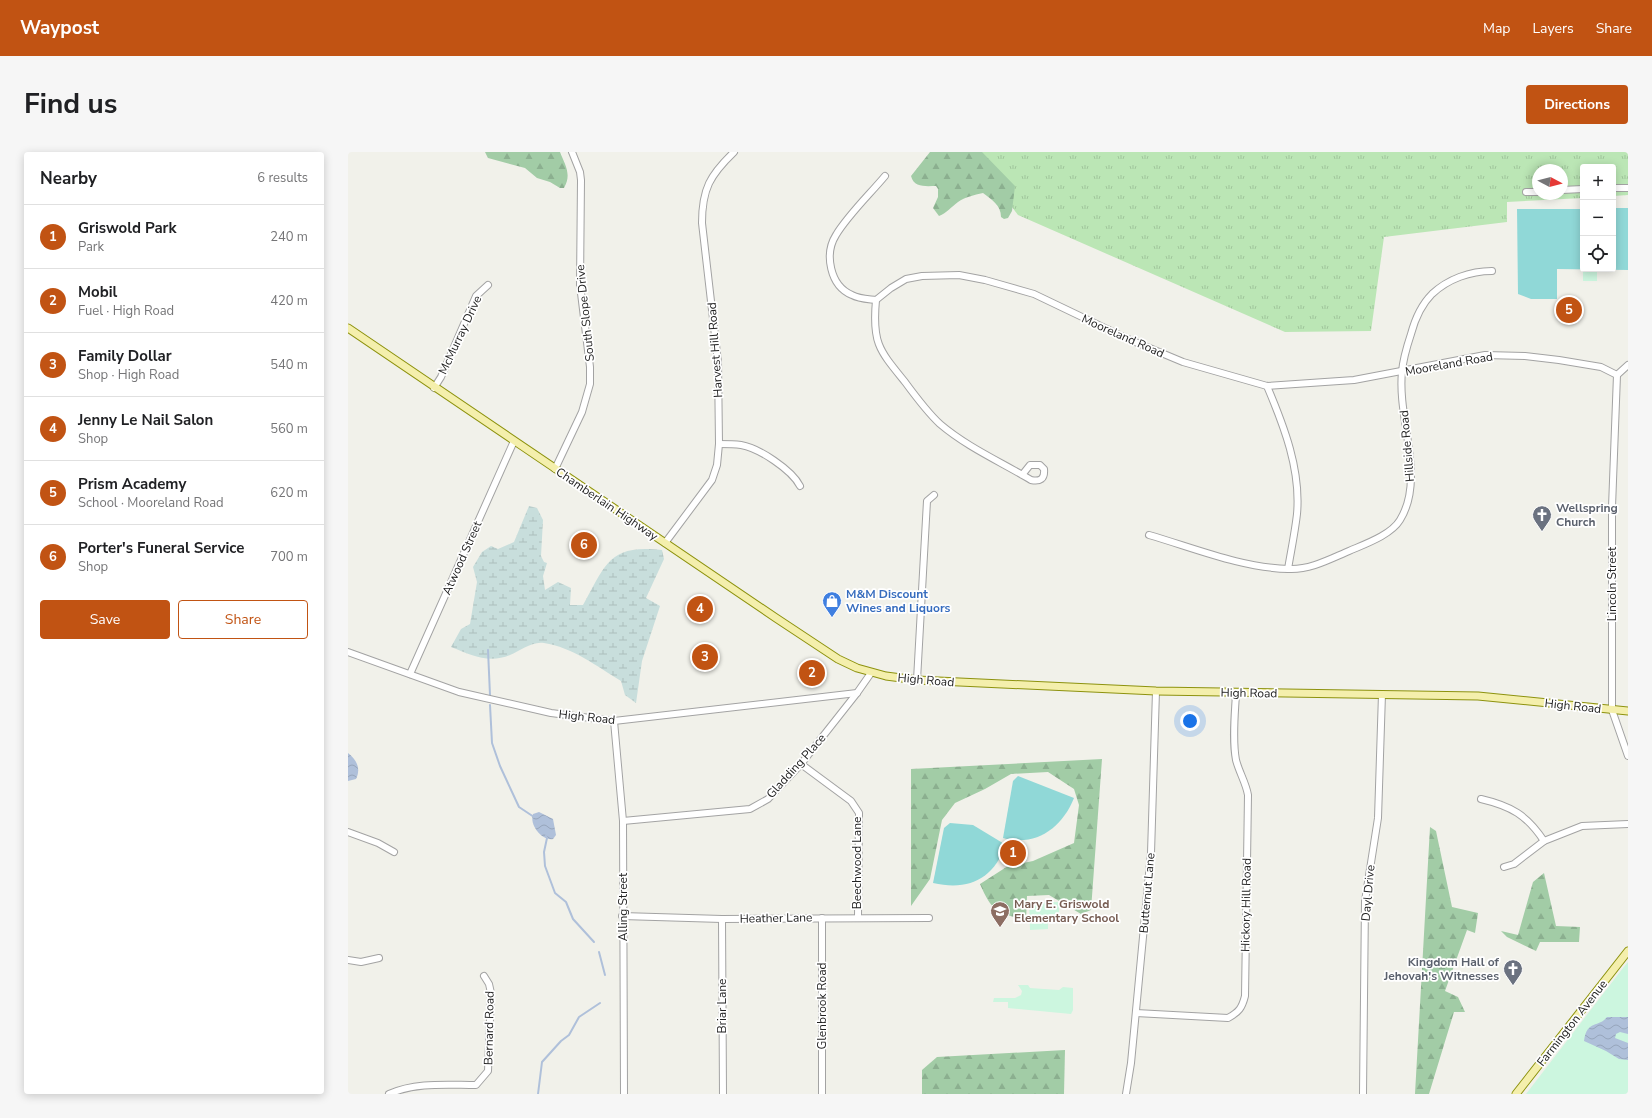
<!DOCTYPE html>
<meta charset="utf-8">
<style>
:root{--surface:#fff;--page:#f6f6f6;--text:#202124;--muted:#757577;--line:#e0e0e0;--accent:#c15313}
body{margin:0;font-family:"Nunito Sans",sans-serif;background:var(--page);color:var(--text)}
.controls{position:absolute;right:12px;top:12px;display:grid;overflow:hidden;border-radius:4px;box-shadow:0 2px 10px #0003}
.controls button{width:36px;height:36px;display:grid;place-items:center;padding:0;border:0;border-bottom:1px solid var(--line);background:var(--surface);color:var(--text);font:20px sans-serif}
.compass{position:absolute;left:1184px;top:12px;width:36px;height:36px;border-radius:50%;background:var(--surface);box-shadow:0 2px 10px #0003;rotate:97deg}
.you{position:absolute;left:842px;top:569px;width:14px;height:14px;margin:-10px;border:3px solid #fff;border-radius:50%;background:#1a73e8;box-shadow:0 0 0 6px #1a73e833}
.badge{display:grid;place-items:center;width:26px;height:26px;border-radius:50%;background:var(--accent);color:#fff;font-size:13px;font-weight:700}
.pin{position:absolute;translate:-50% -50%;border:2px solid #fff;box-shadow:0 1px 4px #0006}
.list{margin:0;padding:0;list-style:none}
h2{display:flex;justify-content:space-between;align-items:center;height:52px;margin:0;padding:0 16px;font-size:17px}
h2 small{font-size:13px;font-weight:400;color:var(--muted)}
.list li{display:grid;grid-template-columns:26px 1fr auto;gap:12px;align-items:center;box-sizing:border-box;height:64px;padding:0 16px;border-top:1px solid var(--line)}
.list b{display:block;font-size:15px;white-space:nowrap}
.list p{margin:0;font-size:13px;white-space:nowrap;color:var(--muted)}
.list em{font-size:13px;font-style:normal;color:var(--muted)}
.actions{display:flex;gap:8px;padding:12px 16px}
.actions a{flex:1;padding:9px 0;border:1px solid var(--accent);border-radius:4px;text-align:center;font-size:14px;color:var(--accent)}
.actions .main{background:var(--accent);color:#fff}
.icon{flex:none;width:22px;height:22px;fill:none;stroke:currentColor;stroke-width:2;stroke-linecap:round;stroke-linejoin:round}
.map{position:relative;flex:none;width:1280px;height:942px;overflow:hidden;border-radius:4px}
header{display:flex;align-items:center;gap:24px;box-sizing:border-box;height:56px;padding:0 20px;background:var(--accent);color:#fff}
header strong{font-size:19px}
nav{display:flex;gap:22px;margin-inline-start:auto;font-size:14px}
.intro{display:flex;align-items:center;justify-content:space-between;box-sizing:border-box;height:96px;padding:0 24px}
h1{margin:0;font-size:28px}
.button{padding:10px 18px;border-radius:4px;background:var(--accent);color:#fff;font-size:14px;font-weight:700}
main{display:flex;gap:24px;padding:0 24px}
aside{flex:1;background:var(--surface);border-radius:4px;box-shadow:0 2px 10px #0003}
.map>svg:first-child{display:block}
.grass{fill:url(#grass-tufts);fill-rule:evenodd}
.forest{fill:url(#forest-firs)}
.wetland{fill:url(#wetland-marsh)}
.park{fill:#ccf6df}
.pitch{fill:#90d8d7}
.water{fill:url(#water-waves)}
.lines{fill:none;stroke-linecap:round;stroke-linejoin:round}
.stream{stroke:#afc0da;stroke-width:2}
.minor-casing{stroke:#a3a3a3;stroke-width:8}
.major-casing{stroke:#8d920e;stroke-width:9}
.minor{stroke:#fff;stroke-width:6}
.major{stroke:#f4efac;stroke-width:7}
.labels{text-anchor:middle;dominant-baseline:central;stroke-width:3.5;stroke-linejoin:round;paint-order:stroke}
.street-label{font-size:12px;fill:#222;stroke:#fff}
.worship-label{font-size:12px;font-weight:bold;fill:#5b616d;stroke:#fff;text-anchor:start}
.shop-label{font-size:12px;font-weight:bold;fill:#366cbe;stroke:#fff;text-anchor:start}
.education-label{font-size:12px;font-weight:bold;fill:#785e54;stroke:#fff;text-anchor:start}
</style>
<header>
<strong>Waypost</strong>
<nav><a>Map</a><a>Layers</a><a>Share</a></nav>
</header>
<div class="intro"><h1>Find us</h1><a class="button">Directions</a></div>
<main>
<aside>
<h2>Nearby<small>6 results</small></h2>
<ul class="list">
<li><span class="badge">1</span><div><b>Griswold Park</b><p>Park</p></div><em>240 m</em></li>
<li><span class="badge">2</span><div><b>Mobil</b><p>Fuel · High Road</p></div><em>420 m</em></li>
<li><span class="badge">3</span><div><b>Family Dollar</b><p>Shop · High Road</p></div><em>540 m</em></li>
<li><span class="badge">4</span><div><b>Jenny Le Nail Salon</b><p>Shop</p></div><em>560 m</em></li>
<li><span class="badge">5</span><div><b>Prism Academy</b><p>School · Mooreland Road</p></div><em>620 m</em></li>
<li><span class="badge">6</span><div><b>Porter's Funeral Service</b><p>Shop</p></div><em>700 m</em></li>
</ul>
<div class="actions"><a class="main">Save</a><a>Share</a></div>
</aside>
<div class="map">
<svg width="1280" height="942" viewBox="0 0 1280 942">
<defs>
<pattern id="grass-tufts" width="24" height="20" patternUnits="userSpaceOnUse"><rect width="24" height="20" fill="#bbe6b5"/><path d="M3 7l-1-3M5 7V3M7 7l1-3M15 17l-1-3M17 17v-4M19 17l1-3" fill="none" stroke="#a0c59b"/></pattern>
<pattern id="forest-firs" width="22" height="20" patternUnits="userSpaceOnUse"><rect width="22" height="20" fill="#a2cca6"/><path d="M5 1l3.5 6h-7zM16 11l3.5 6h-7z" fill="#8baf8f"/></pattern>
<pattern id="wetland-marsh" width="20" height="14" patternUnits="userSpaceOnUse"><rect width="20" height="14" fill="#c8dedc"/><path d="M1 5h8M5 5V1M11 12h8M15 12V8" fill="none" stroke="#acbebc"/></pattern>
<pattern id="water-waves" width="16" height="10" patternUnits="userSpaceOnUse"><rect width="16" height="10" fill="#afc0da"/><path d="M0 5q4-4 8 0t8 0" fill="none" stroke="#96a5bb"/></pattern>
</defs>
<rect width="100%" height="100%" fill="#f1f1ea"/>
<path class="grass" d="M622,0H1280V43L1265,44V15H1235V46L1159,50V70L1036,85L1023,179L937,180L670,63ZM1190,18H1214V42H1190Z"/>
<g class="forest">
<path d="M137,0H212C217,13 224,22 216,36H212L202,30L189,26L177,16L140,6Z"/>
<path d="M582,0H634L667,34L664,59L660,66L656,67L653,65C653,53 644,48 635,41C626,43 617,45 610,50C603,55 599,61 591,64L585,56L590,45V37L588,34C578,34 566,36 563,24Z"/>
<path d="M754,607L743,758L733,762L701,743L679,744L678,769C649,759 645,762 632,732L660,714L685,709L726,691L731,653L726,637L700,620L663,622L637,637L607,651L594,668L582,727L563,754V617Z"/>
<polygon points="1082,675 1088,679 1104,755 1130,761 1127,781 1119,778 1097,839 1110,845 1117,860 1106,860 1081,942 1067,942"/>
<polygon points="1196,721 1208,774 1232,775 1231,790 1192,790 1188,799 1159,785 1153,779 1170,783 1185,730"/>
<polygon points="717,898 716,942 574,942 574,918 589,905"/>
</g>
<path class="wetland" d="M181,354L189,356L195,368L193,404L196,410L199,411L195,424L197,438L210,430L223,436L222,453H235C258,412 261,392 314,398L316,407L298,446L312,454L294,509L288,551L277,543L273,529C250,515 224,495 196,491C184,489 172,499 162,503C141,512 123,503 103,495L113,477L122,472L129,430L125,415L134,400L143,394L150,397L166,390Z"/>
<g class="park">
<rect x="1235" y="120" width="14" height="9"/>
<polygon points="711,750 711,762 700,763 700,777 682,778 681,751"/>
<polygon points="1280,810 1280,942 1178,942 1275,816"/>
<polygon points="670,833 680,833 682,836 711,838 715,835 725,836 725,858 723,862 660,856 660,850 645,850 646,846 667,846 673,843 674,839"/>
</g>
<g class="pitch">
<polygon points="1265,56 1280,56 1280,118 1209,117 1209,147 1183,147 1170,142 1169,57 1235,57 1235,117 1265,117"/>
<path d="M670,624L726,646C714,676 688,695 655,686L665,629Z"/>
<path d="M602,671L625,673L658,693C645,727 621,739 585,731L596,676Z"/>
</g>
<g class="water">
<path d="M0,601C9,608 13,617 8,627L0,629Z"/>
<path d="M191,660L205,667L208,683L205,687C194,689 181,673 185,662Z"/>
<path d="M1259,865H1280V882L1272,880L1268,882L1267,886L1280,891V908L1271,907L1258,899L1236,889C1239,867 1251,876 1259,865Z"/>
</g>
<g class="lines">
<g class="stream">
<polyline points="140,498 142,543"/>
<polyline points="142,553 144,591 152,614 171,655 186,665"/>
<polyline points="198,684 199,686 196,700 197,714 207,741 218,750 225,767 246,790"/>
<polyline points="251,800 257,823"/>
<polyline points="190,942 194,910 213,889 221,883 231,865 252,851"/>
</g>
<defs>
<g id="minor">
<polyline points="1265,36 1280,36"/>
<polyline points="1214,38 1235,37"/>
<polyline points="1178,40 1190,40"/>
<path d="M528,148C520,147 511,147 504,143C482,134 476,102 488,83C500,63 522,42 537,24"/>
<polyline points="1280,213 1269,223 1264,355 1264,558 1280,604"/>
<path d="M919,234C936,274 953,318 949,362C947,380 943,399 940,417"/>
<polyline points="86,236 93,225 128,144 140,133"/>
<path d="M371,292C378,292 386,292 393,293C411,296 444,318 452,334"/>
<polyline points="207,317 234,260 242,232 242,215 232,133 233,28 232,20 224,0"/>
<path d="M674,323L682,313H692L696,317C697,327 692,330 683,328C653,310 619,295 592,272C579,260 568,245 557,230C531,198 524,191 528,148L543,136L558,127L574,124L611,123L637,128L686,142L780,187L835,210L919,234L1006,228L1137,203L1177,204L1211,208L1253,215L1269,223"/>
<path d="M801,383C846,396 894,416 941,417C962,418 982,407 1001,399C1017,392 1043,383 1052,368C1078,326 1049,267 1054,220C1055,207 1059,194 1063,182C1067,167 1073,153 1084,142C1100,127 1122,119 1144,119"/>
<path d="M317,391L364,328L369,313L371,292L370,210L354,71C354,37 362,23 386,0"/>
<polyline points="0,500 111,540 203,561 266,569 509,541"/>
<polyline points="62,522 166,289"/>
<polyline points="569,528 579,349 586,343"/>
<polyline points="266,569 275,669 276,942"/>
<polyline points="453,612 503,649 511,661 510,765"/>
<path d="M1133,647C1163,654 1179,663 1196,689"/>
<polyline points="275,669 402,657 420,647 453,612 509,541 523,521"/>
<polyline points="0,680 30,691 46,700"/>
<polyline points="1156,715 1166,712 1196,689 1234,674 1280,672"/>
<polyline points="274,764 374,767 581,766"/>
<polyline points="474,766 474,942"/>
<polyline points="374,767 375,942"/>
<polyline points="0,808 13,810 31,806"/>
<path d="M788,861L880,866C891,860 894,856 897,844L900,643C898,631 891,620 888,608C884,587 887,562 888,541"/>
<path d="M41,942C68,930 98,933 128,933L140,919L143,841L141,832L136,824"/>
<polyline points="778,942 783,911 803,701 808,539"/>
<polyline points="1015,942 1017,749 1030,666 1034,542"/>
</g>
<g id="major">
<polyline points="0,176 428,466 490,507 509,516 538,524 569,528 808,539 1130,544 1280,559"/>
<polyline points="1168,942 1280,799"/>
</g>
</defs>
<use href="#minor" class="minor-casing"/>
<use href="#major" class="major-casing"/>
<use href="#minor" class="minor"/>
<use href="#major" class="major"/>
</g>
<defs>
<symbol id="church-pin" viewBox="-11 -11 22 30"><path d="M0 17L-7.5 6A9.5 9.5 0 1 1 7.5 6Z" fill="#6b7280" stroke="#fff"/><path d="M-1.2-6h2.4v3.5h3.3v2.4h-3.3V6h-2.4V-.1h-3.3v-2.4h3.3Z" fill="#fff"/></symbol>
<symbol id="shop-pin" viewBox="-11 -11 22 30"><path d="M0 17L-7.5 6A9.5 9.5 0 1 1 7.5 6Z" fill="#3f7fe0" stroke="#fff"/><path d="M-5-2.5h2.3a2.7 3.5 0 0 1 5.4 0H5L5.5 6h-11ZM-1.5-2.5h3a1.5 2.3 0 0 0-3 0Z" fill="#fff"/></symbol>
<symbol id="school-pin" viewBox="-11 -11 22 30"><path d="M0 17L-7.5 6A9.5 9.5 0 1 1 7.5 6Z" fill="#8d6e63" stroke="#fff"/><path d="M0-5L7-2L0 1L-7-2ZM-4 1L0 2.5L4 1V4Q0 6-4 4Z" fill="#fff"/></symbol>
</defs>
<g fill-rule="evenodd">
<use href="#church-pin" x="1183" y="352" width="22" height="30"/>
<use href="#shop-pin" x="473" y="438" width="22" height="30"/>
<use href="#school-pin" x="641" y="748" width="22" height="30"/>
<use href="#church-pin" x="1154" y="806" width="22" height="30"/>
</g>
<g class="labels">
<g class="street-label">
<text transform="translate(237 161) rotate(-96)">South Slope Drive</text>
<text transform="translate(112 183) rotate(-65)">McMurray Drive</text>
<text transform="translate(775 184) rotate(24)">Mooreland Road</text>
<text transform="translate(367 198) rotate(-94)">Harvest Hill Road</text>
<text transform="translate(1101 212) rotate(-10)">Mooreland Road</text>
<text transform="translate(1059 294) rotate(-95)">Hillside Road</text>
<text transform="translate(259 352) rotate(34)">Chamberlain Highway</text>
<text transform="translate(114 406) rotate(-66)">Atwood Street</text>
<text transform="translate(1264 432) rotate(-90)">Lincoln Street</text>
<text transform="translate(578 528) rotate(5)">High Road</text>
<text transform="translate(901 541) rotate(1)">High Road</text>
<text transform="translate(1225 554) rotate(6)">High Road</text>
<text transform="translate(239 565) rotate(6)">High Road</text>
<text transform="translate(448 614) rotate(-48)">Gladding Place</text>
<text transform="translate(509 711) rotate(-90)">Beechwood Lane</text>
<text transform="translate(799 741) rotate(-85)">Butternut Lane</text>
<text transform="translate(1020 741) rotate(-85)">Dayl Drive</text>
<text transform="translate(898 753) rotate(-89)">Hickory Hill Road</text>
<text transform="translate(275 755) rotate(-90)">Alling Street</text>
<text transform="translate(428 766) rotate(-1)">Heather Lane</text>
<text transform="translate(374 854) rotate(-90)">Briar Lane</text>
<text transform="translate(474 854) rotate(-90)">Glenbrook Road</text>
<text transform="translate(1224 871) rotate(-52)">Farmington Avenue</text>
<text transform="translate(141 876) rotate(-89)">Bernard Road</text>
</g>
<g class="worship-label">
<text x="1208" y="356">Wellspring<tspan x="1208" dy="14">Church</tspan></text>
<text x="1151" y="810" text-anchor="end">Kingdom Hall of<tspan x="1151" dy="14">Jehovah's Witnesses</tspan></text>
</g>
<g class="shop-label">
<text x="498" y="442">M&amp;M Discount<tspan x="498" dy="14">Wines and Liquors</tspan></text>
</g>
<g class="education-label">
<text x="666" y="752">Mary E. Griswold<tspan x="666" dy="14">Elementary School</tspan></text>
</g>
</g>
</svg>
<div class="controls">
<button>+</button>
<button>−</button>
<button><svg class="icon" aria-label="locate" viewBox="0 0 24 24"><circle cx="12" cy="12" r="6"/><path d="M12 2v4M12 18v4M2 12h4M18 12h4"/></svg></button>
</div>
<svg class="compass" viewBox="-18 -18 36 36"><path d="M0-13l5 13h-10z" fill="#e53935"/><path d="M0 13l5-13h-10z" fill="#757577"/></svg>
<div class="you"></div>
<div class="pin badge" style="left:665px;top:701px">1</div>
<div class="pin badge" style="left:464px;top:521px">2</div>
<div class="pin badge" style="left:357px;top:505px">3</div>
<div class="pin badge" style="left:352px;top:457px">4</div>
<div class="pin badge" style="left:1221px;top:158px">5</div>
<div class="pin badge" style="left:236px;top:393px">6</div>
</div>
</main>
